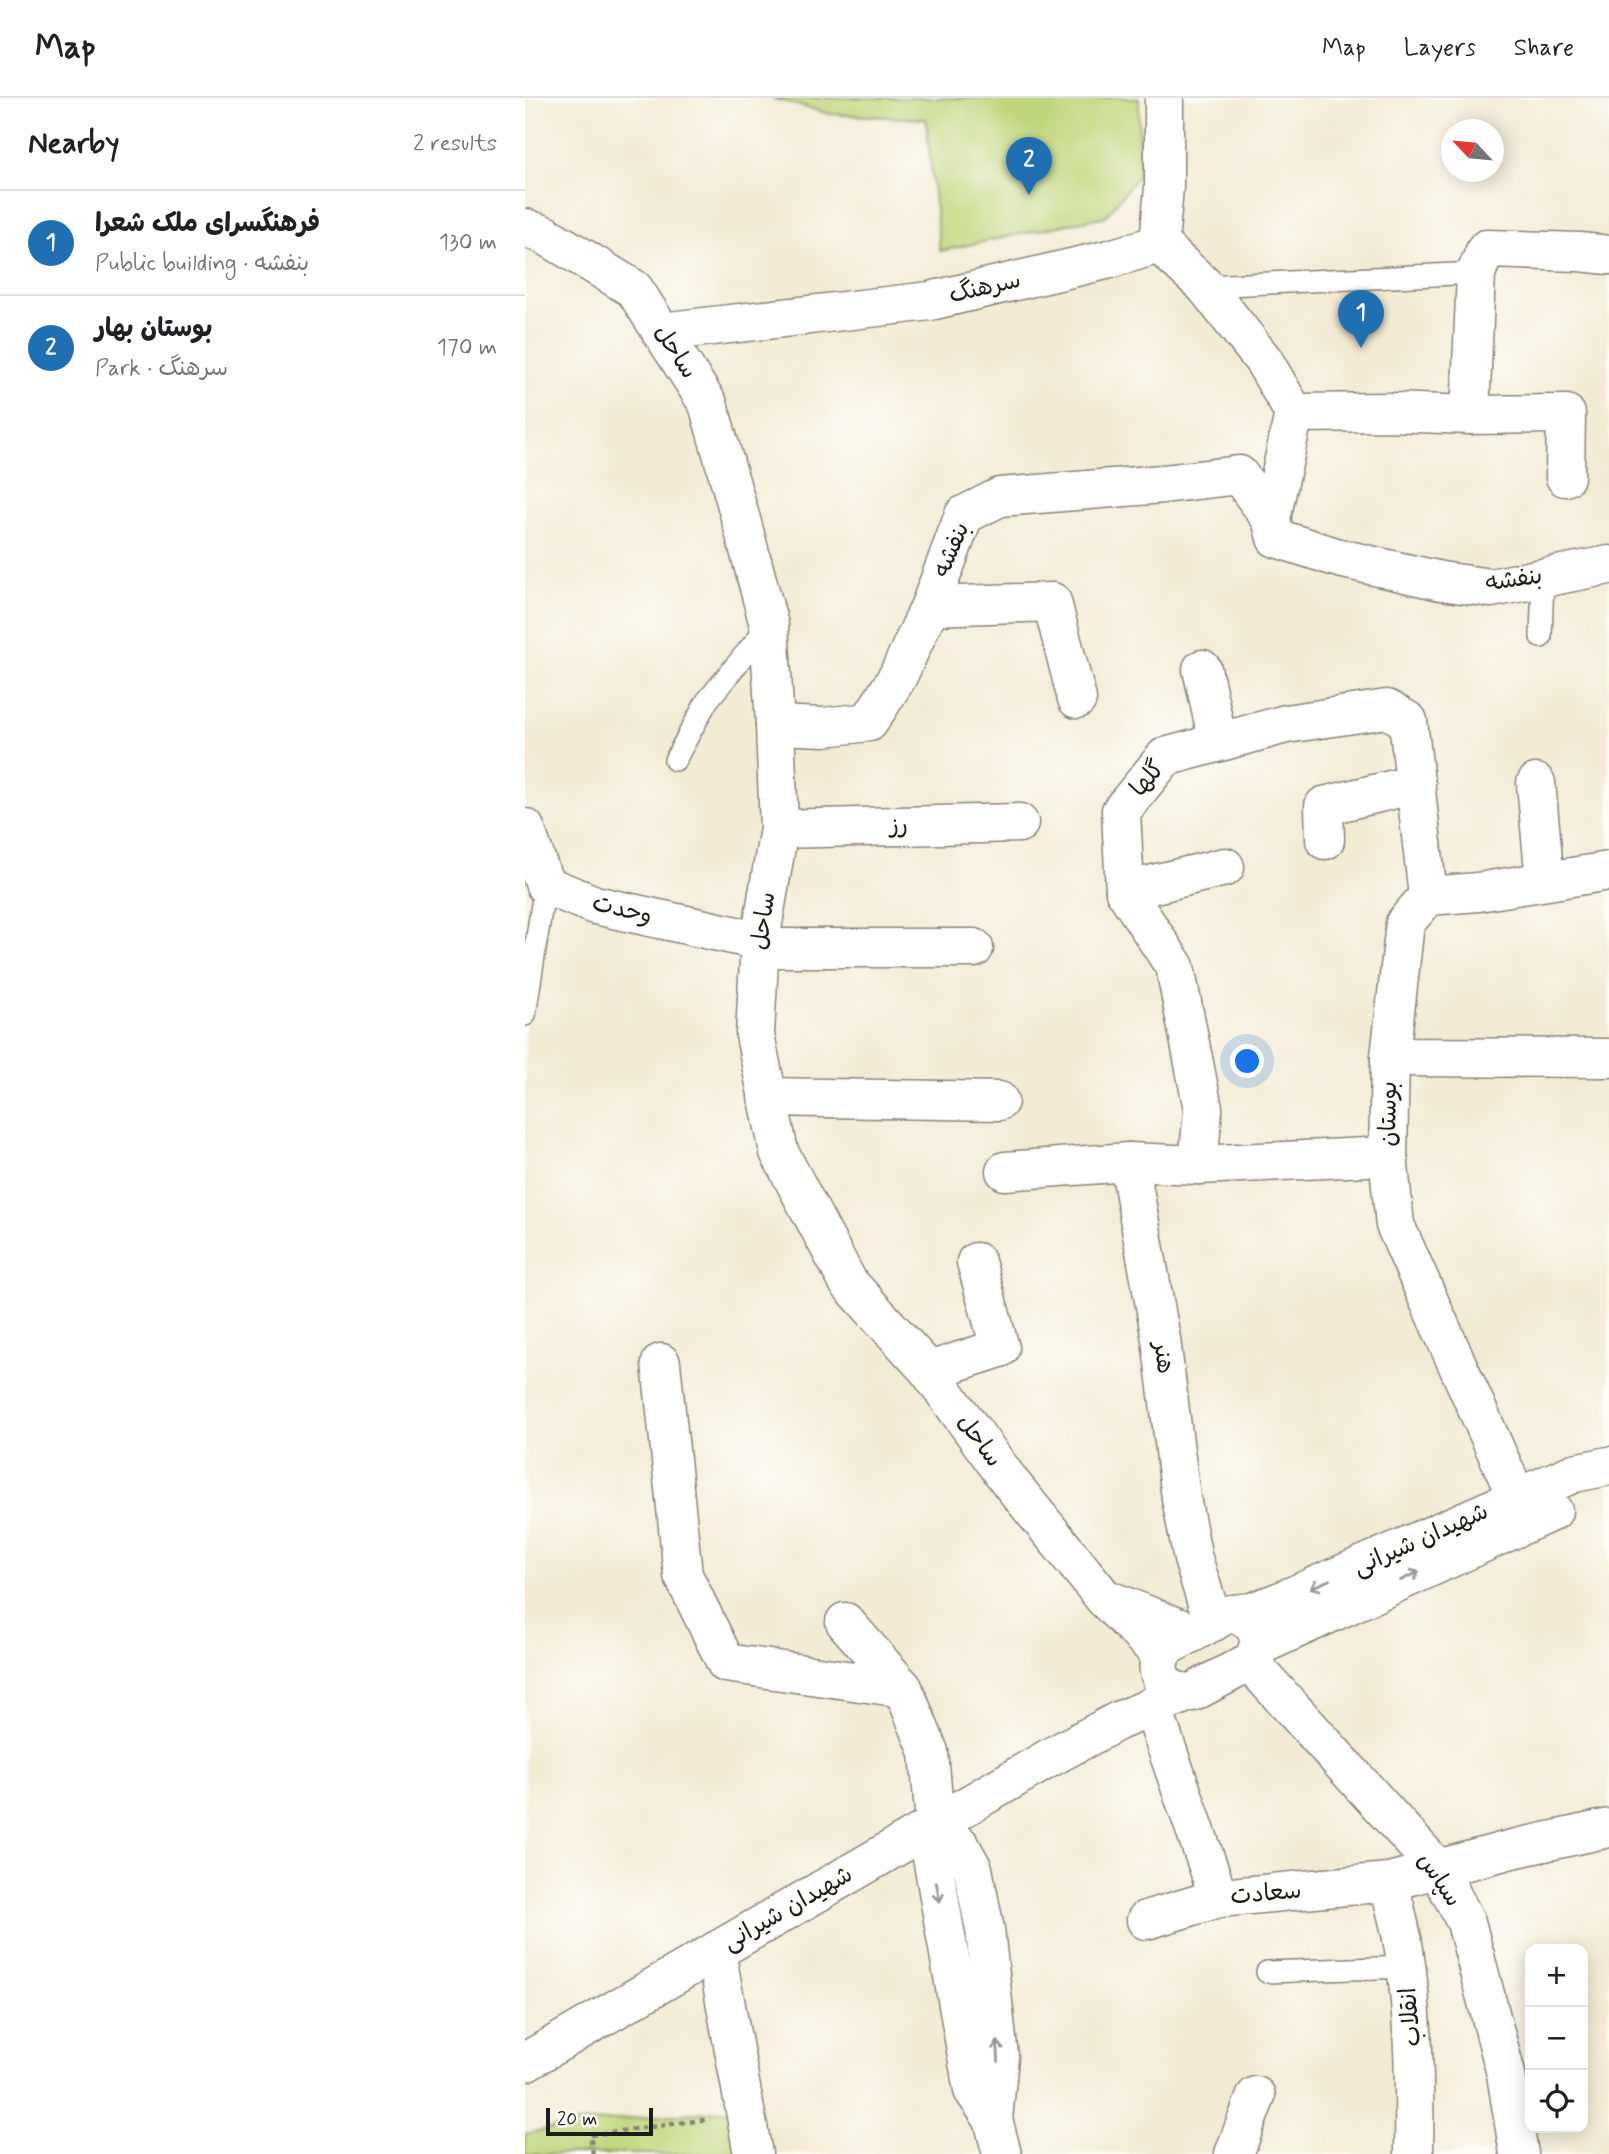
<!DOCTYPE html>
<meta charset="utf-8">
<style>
:root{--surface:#fff;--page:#f6f6f6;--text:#202124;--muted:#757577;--line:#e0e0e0;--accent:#1f6fb2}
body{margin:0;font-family:Mynerve,"Playpen Sans Arabic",sans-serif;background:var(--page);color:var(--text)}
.controls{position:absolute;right:21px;bottom:21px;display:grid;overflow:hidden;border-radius:14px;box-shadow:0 4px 18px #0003}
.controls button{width:63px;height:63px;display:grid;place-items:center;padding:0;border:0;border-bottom:2px solid var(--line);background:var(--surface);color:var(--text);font:35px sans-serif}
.compass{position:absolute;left:916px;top:21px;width:63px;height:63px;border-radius:50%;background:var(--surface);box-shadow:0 4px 18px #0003;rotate:296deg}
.scale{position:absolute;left:21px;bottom:18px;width:107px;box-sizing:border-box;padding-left:7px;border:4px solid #1c1c1c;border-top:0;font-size:19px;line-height:24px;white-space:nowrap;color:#1c1c1c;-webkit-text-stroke:5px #fdfcf7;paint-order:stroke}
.you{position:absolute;left:723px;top:964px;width:24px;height:24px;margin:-18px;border:5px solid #fff;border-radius:50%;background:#1a73e8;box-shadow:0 0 0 10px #1a73e833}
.badge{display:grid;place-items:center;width:46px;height:46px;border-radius:50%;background:var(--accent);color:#fff;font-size:23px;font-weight:700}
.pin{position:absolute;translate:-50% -58px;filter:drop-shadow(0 2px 4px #0008)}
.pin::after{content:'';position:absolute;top:37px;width:24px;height:21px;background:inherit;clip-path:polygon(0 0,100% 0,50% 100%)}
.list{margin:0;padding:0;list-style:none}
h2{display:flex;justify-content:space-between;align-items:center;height:91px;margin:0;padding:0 28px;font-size:30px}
h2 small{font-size:23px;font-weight:400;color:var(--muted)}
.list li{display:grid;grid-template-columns:46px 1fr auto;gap:21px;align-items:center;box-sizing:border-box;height:105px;padding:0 28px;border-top:2px solid var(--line)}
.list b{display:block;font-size:26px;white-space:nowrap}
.list p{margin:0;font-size:23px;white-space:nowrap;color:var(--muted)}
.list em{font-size:23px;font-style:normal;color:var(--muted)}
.icon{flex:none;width:38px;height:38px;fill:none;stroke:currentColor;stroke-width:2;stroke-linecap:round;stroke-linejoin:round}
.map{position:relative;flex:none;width:1084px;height:2056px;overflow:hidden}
header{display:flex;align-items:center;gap:42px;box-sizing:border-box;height:98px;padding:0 35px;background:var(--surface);border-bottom:2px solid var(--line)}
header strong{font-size:33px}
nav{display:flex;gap:38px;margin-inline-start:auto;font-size:24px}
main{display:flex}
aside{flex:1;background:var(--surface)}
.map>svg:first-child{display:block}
.green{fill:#bfd67a;stroke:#6e794b;stroke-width:2}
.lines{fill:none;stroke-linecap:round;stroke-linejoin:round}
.lane-casing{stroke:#888478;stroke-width:24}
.street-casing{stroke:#888478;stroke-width:41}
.secondary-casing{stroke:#888478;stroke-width:41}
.path{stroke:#888478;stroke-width:4.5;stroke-dasharray:5 5;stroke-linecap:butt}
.lane{stroke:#fff;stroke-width:21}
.street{stroke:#fff;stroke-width:38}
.secondary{stroke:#fff;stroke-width:38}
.oneway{stroke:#999}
.labels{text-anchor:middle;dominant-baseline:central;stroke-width:5;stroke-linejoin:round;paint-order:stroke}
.street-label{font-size:24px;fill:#1c1c1c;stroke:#fdfcf7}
</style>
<header>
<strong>Map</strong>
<nav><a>Map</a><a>Layers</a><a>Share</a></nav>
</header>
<main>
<aside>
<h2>Nearby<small>2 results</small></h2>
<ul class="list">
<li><span class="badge">1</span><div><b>فرهنگسرای ملک شعرا</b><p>Public building · بنفشه</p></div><em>130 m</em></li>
<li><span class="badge">2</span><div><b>بوستان بهار</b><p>Park · سرهنگ</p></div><em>170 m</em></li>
</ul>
</aside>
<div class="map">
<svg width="1084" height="2056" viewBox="0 0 1084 2056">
<rect width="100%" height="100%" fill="#fdfcf7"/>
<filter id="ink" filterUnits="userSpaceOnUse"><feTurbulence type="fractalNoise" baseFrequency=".0143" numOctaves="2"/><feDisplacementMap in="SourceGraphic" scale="14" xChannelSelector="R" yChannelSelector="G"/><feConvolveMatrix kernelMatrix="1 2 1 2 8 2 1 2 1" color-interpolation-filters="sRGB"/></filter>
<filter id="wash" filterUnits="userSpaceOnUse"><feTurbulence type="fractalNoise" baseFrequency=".00686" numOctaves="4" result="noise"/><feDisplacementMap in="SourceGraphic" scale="28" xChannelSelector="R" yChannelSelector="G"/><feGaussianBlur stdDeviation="1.57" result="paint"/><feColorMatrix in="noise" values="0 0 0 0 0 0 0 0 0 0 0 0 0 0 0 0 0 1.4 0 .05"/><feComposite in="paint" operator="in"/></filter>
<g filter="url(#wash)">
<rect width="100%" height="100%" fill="#f3ebd4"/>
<g class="green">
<polygon points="247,0 614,0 614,76 581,118 415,153 401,21 305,16"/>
<polygon points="216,2011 223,2056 0,2056 0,2036 45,2026"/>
</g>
</g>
<g filter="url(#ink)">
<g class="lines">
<defs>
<g id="lane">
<polyline points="680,188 951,175"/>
<polyline points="1016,539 1018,479"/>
<polyline points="150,662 182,603 244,527"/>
<polyline points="0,917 20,787"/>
<polyline points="742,1874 881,1869"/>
</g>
<g id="street">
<polyline points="634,146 680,188 739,263 769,315 866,314 945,317 951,175 961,151 1055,154 1084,157"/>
<polyline points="136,234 405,203 585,161 634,146 639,89 639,0"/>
<polyline points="945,317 1041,316 1040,379"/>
<polyline points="746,421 769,315"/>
<polyline points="405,508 527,504 552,601"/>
<polyline points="677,571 693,644"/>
<polyline points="250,627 299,629 344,624 373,578 405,508 439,417 475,399 638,386 714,377 746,421 751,440 814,460 916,483 966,490 1084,467"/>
<polyline points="1011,685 1020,783"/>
<polyline points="0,730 20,787 70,807 235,843"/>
<polyline points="254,731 494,725"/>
<polyline points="800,742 799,708 891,686"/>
<polyline points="600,793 700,769"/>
<polyline points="234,850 449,850"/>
<polyline points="865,959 1084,960"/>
<polyline points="242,999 474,1003"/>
<polyline points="673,1067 678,1011 650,869 600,793 596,713 640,659 761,626 862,611 883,623 903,798"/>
<polyline points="480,1073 604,1064"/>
<polyline points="136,1265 158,1477 201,1565 378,1590"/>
<polyline points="404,1273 475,1250 451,1164"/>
<polyline points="992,1400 870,1127 863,1058 865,959 880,825 903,798 953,794 1084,773"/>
<polyline points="320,1524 378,1590 404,1654 410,1726"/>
<polyline points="688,1524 668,1461 656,1400 636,1241 604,1064 673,1067 863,1058"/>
<polyline points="725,1564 913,1771 941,1824 981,1976 994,2056"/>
<polyline points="627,1608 694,1800"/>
<path d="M864,1784C869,1807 876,1830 879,1852C889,1920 890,1988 889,2056"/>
<polyline points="621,1822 694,1800 864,1784 987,1751 1084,1730"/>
<polyline points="191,1853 228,2056"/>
<polyline points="709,2056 731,1998"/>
</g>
<g id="secondary">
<polyline points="0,130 20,137 109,191 183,306 218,429 244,527 250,627 254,731 235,843 230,937 254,1054 323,1184 404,1273 485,1384 579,1500"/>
<polyline points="709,1516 727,1514 756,1503 1049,1375 1084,1368"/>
<path d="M709,1516C733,1522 742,1545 725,1564L668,1594C640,1598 623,1572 641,1549L700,1517Z"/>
<polyline points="734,1548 1028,1413"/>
<polyline points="635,1556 579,1500 667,1535"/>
<polyline points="410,1726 435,1747 448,1771 460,1832 474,1959 468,2021 477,2056"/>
<polyline points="410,1726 407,1759 448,1992 468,2021"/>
<polyline points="0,1964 526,1659 593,1623 659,1596"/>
</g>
</defs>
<use href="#lane" class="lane-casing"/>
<use href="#street" class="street-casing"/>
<use href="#secondary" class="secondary-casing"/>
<polyline class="path" points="68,2056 65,2037 185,2021"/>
<use href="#lane" class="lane"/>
<use href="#street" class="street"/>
<use href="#secondary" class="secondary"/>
</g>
<defs><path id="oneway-shaft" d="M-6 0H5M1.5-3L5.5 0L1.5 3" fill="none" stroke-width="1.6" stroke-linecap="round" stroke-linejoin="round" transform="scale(1.75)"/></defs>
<g class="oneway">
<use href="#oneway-shaft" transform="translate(885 1478) rotate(-25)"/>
<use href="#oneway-shaft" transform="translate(795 1486) rotate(156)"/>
<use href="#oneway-shaft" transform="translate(413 1794) rotate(80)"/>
<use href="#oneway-shaft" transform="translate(473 1953) rotate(-93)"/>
</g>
</g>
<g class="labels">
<g class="street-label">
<text transform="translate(460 190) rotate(-13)">سرهنگ</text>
<text transform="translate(150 254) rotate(57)">ساحل</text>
<text transform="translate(427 452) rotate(-67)">بنفشه</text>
<text transform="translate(989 482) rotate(-8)">بنفشه</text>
<text transform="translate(623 681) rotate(-49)">گلها</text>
<text transform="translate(374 728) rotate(-1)">رز</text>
<text transform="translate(97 812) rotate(14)">وحدت</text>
<text transform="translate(239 823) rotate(-82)">ساحل</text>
<text transform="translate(864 1016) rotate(-89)">بوستان</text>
<text transform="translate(638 1260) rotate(82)">هنر</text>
<text transform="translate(454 1343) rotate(54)">ساحل</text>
<text transform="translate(896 1442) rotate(-24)">شهیدان شیرانی</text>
<text transform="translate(914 1782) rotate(56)">سپاس</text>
<text transform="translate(741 1796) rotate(-5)">سعادت</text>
<text transform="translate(263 1811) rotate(-30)">شهیدان شیرانی</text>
<text transform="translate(886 1919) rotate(-95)">انقلاب</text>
</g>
</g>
</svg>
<div class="controls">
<button>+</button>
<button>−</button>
<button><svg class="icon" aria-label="locate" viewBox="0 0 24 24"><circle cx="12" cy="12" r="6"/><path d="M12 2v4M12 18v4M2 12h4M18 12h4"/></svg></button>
</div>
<svg class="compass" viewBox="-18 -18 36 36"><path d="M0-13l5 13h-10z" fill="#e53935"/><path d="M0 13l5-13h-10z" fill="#757577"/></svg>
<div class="scale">20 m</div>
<div class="you"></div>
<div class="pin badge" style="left:836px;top:250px">1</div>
<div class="pin badge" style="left:504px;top:97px">2</div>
</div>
</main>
